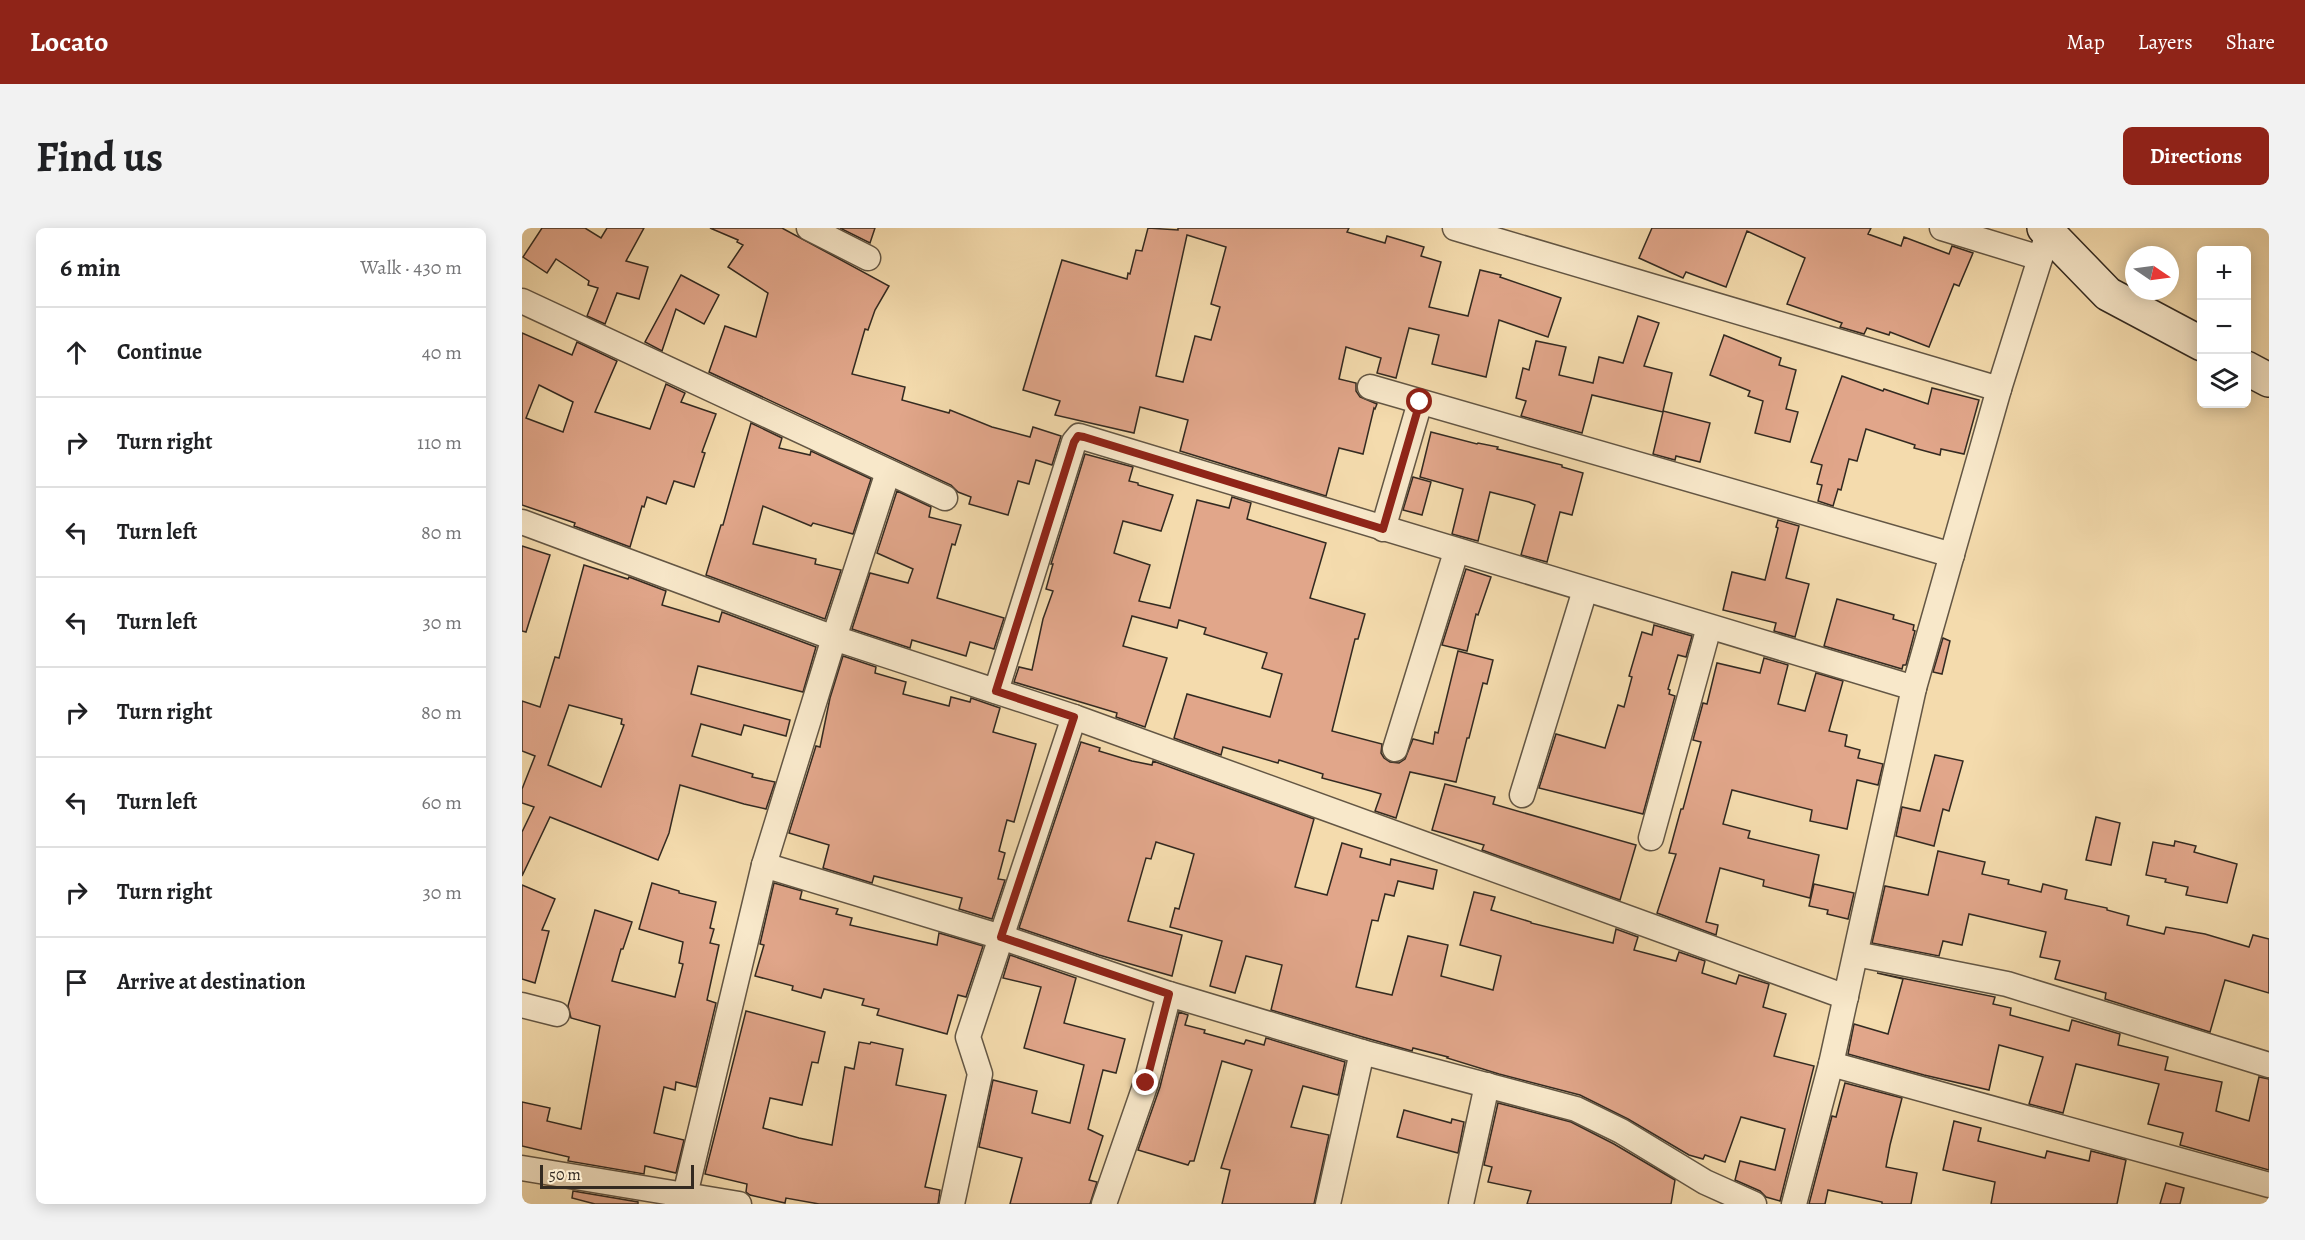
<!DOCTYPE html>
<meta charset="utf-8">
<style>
:root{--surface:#fff;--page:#f2f2f2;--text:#202124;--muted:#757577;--line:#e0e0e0;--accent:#8f2418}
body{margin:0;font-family:Alegreya,serif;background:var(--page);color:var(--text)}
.controls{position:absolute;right:18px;top:18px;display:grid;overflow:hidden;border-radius:9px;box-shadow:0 3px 15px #0003}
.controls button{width:54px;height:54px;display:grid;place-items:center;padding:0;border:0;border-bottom:2px solid var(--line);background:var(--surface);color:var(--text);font:30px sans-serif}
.compass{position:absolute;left:1603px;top:18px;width:54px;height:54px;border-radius:50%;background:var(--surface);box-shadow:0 3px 15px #0003;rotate:103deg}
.scale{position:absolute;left:18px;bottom:15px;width:154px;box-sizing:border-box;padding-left:6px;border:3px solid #332a21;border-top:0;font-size:16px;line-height:21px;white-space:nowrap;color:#332a21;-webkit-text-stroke:4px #f8e8ca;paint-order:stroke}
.stop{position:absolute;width:18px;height:18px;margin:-14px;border:4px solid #8f2418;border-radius:50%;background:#fff}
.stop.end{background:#8f2418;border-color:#fff;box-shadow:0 2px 6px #0008}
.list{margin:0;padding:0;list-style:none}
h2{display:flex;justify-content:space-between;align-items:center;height:78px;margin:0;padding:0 24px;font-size:26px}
h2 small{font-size:20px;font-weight:400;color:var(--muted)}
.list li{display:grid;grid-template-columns:39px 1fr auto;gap:18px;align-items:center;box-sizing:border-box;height:90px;padding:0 24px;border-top:2px solid var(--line)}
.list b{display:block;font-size:22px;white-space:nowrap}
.list em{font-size:20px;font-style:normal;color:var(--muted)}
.icon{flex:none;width:33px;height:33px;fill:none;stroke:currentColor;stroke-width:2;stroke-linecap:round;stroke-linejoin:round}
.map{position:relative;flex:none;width:1747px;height:976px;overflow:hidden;border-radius:9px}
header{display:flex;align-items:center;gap:36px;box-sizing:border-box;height:84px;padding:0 30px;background:var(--accent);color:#fff}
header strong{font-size:28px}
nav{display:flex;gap:33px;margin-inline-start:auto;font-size:21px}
.intro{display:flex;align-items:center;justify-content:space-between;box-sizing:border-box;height:144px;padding:0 36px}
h1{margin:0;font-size:42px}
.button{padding:15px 27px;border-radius:9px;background:var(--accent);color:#fff;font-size:21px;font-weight:700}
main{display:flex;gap:36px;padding:0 36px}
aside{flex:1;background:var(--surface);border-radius:9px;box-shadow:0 3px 15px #0003}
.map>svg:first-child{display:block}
.building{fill:#e1a68a;stroke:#332a21;stroke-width:1.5;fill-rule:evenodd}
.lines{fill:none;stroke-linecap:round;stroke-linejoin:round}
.street-casing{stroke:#635644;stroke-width:27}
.secondary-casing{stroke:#332a21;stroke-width:36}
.street{stroke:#f8e8ca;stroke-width:24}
.secondary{stroke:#f8e8ca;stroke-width:33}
.route{stroke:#8f2418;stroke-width:8}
</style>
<header>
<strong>Locato</strong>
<nav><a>Map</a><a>Layers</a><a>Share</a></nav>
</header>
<div class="intro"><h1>Find us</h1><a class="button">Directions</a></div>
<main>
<aside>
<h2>6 min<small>Walk · 430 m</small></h2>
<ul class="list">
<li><svg class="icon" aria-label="ahead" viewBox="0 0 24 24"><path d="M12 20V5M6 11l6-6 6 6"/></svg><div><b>Continue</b></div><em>40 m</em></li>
<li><svg class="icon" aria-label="right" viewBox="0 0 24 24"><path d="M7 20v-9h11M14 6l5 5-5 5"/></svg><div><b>Turn right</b></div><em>110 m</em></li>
<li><svg class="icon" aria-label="left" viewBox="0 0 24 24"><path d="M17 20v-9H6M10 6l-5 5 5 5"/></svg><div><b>Turn left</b></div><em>80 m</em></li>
<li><svg class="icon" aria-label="left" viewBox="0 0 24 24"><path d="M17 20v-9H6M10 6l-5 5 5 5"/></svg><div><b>Turn left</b></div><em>30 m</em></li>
<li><svg class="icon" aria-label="right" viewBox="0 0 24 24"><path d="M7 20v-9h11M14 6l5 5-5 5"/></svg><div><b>Turn right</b></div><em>80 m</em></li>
<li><svg class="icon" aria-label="left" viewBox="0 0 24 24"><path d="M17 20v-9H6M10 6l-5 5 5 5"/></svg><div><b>Turn left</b></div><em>60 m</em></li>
<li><svg class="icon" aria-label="right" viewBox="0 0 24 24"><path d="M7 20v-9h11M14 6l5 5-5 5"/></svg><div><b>Turn right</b></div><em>30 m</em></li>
<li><svg class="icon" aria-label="arrive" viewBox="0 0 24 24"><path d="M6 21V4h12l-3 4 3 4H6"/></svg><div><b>Arrive at destination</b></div></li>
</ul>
</aside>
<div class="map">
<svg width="1747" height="976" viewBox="0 0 1747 976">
<rect width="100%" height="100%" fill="#f4dbad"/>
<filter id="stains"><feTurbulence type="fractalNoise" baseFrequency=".00333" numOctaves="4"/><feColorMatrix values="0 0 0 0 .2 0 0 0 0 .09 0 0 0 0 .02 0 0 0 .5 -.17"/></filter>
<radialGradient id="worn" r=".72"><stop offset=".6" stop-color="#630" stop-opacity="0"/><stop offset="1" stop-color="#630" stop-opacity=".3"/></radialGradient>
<g class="building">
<polygon points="20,0 63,0 79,10 85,0 122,0 104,33 126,39 117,71 95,65 83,96 65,88 76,60 66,57 67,53 34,31 25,45 1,29"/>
<polygon points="188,0 260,0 367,58 353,82 346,102 343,101 330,146 383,159 380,172 427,185 428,182 470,199 508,209 511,199 539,208 530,237 514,232 507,256 496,253 486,287 447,276 449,269 436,264 429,257 187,144 203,98 234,109 246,65 206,39 221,17 215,14 216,12"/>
<polygon points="318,0 353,0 348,15"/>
<path d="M626,0L656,2V0H827L825,4L863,15L865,8L902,19L899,28L919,34L907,79L946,88L958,42L979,47L978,49L1039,70L1026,109L977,92L964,149L910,136L917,107L887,100L874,150L855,145L859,130L824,119L817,151L834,155V163L838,169L855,176L853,181L852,180L841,226L817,220L804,268L658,223L666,192L618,179L612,205L533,187L538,173L501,162L540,32L605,51L606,45L608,46L614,22L620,23ZM665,7L704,19L689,76L698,79L689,112L673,108L661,154L634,148Z"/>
<polygon points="1130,0 1349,0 1346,6 1379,18 1382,9 1427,26 1430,18 1451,25 1437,58 1432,56 1407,119 1368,104 1367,107 1345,100 1342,106 1318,99 1320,95 1265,76 1283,30 1225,3 1204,59 1164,44 1161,50 1117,30"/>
<polygon points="159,47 197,67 182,96 154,81 140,123 123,114"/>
<polygon points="1116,88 1137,95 1122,138 1150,145 1141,183 1188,195 1178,234 1154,228 1153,232 1131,226 1141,184 1070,167 1060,205 999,188 1004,173 994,170 1001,140 1007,142 1014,113 1044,119 1037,147 1071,155 1077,129 1101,135"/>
<path d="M0,105L50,127L55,114L95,133L73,184L128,201L144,156L163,165L159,174L194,186L180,224L183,225L172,259L152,253L144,276L125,269L122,279L120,278L108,319L52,298L53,295L0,277ZM17,157L51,174L41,204L4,190Z"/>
<polygon points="1202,107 1259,130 1257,137 1274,142 1264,181 1276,184 1268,214 1233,205 1241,173 1226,168 1228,163 1188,147"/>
<polygon points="1320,148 1361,163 1362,161 1406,176 1410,160 1457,172 1442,226 1419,221 1418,227 1392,220 1393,217 1344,201 1335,233 1327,231 1319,262 1316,261 1311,278 1296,273 1300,257 1295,256 1300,237 1289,234"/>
<polygon points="229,195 260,210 257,220 288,227 289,223 349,251 331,306 291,295 289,298 241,278 231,316 294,331 293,336 319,342 303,391 184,347 199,297 201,297"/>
<polygon points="909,204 955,216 956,215 976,219 975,221 1040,237 1040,239 1061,245 1050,287 1038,284 1025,334 999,327 1013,277 1007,274 968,264 956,313 930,306 941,261 898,249"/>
<polygon points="563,226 611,239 607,253 616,255 616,257 651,267 639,303 601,293 592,325 628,337 617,373 648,380 675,272 707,280 710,269 729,275 725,291 804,315 788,370 843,386 836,411 833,411 810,503 860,516 859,525 862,530 868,534 877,535 883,531 891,511 911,516 913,504 916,505 936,423 971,432 965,456 961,455 947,510 945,510 934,554 888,544 874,590 853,583 859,566 849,563 800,550 801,546 757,532 756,535 701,519 699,527 652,510 665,466 748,489 760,446 740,440 745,425 682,406 684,400 657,392 655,400 610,388 601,418 645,430 623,499 594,489 595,485 492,454 497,439 510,442 521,391 531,363 524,361 531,336 529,336"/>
<polygon points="891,249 909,254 900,287 881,282"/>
<polygon points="375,263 409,279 407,289 439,297 433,317 430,316 415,370 482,390 472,421 448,414 444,428 390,412 388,420 330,401 348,345 386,355 391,341 355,325"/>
<polygon points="1256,292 1277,298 1264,350 1287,356 1273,409 1252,403 1254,395 1201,382 1210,344 1243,352 1256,300 1254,299"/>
<polygon points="0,318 28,327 4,404 0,403"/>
<path d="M62,337L106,351L107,349L144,363L140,377L197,394L200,384L294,419L281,464L176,438L169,466L268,492L264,508L222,497L219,507L179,496L170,528L231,546L230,549L253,554L244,581L222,576L158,557L147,605L136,632L28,589L0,648V604L12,579L0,575V561L13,528L0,523V473L18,479L33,429L37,430ZM47,477L100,491L99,496L102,497L79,559L26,537Z"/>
<polygon points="944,341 969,349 956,387 954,386 945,423 920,417"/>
<polygon points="1315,371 1372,387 1371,391 1392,397 1391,402 1393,403 1384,437 1381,437 1380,441 1302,418"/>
<polygon points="1132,397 1170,408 1164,429 1156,427 1146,461 1148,462 1147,466 1153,468 1121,586 1017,560 1034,506 1083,520 1096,477 1102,479 1110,449 1107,448 1120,404 1130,407"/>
<polygon points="1421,410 1428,413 1420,446 1411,444"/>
<polygon points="321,428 354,439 353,445 384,454 381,466 427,478 429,469 448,474 449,470 478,480 471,504 514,516 492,594 485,592 477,623 483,625 476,651 483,652 470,691 437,681 440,670 352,648 350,655 301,640 307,617 267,605 294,518 298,519 308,470"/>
<polygon points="1242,430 1266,437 1256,476 1283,483 1294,445 1321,453 1307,503 1325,507 1323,518 1338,522 1336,530 1361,536 1356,557 1335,552 1325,601 1288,593 1290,582 1210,562 1201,596 1228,603 1226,610 1297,627 1288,670 1241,658 1242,652 1198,640 1184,694 1196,697 1194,707 1135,685 1154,626 1147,625 1159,581 1161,581 1179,514 1171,512 1181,475 1185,476 1195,435 1238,445"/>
<polygon points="559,514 578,520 577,523 610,533 630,537 631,533 792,591 773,659 805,667 820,615 840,621 838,629 868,637 869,631 915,642 911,661 876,653 872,668 863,666 856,693 850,692 834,759 870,767 886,708 926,717 919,748 971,762 979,728 938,717 952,664 973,669 969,682 1009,694 1009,695 1091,715 1094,701 1116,709 1112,722 1154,733 1157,724 1183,733 1180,745 1214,756 1217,747 1247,756 1241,779 1264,786 1252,828 1292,838 1258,973 1244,969 1238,963 1213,952 1218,933 1253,942 1263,901 1219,889 1203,934 1183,927 1181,931 1167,927 1106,891 1058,867 977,846 925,830 926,829 891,820 890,823 844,810 749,782 760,737 724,728 713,765 688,758 700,713 648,699 653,680 657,681 672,626 634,614 629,631 624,630 606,693 660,707 650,748 577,727 497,700"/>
<polygon points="1413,527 1441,533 1427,583 1421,581 1412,618 1374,608 1380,579 1398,583"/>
<polygon points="923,556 973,569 971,576 1114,617 1098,672 960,622 962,617 910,602"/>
<polygon points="1574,589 1598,595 1589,637 1564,632"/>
<polygon points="1653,613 1674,618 1672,624 1715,636 1705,675 1664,667 1666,659 1643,654 1644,651 1624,647 1631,614 1652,618"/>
<polygon points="1416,623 1463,634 1460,646 1487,652 1486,656 1519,664 1521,656 1545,662 1543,671 1585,680 1585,682 1607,688 1605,697 1642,706 1644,699 1683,706 1727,719 1731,707 1747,711 1747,765 1703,752 1688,804 1583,771 1584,765 1533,751 1538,733 1518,729 1524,704 1447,686 1440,717 1421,713 1417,728 1350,715 1363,658 1406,667"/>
<polygon points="130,655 157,663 157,665 194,674 188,700 192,701 188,715 197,717 185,772 194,775 174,859 154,854 153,862 142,859 132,905 162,912 154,945 123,938 122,946 46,933 47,929 0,918 0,874 28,880 25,893 59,901 78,798 49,790 46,778 73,682 110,694 101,721 99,721 90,753 153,769 161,736 157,735 161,714 117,701"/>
<polygon points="252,655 280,663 278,671 316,681 314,686 330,690 328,697 415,717 417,705 461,718 444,769 436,767 425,806 355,787 357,781 340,777 342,771 302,761 299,770 270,762 271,758 233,748 242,717 238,716"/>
<polygon points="1292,656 1332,665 1326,691 1305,686 1306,682 1287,678"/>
<polygon points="0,657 33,671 20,702 27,703 13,755 0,751"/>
<polygon points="488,727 554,750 542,795 603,811 594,845 581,842 566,901 581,908 567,952 575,954 568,976 488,976 500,930 457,919 471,852 515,863 510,885 548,895 562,837 502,820 519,759 481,750"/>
<polygon points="1355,745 1473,769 1471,776 1489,780 1488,787 1547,803 1550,792 1598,806 1596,817 1646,829 1643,842 1700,854 1694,883 1727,893 1737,849 1747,851 1747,942 1658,917 1661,905 1626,896 1637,856 1554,836 1541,885 1507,876 1521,829 1477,817 1467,862 1402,847 1326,826 1332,796 1366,806 1381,751"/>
<polygon points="224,783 303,804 296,835 290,834 280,877 248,870 241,900 277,910 310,917 323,839 332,841 337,814 348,816 349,814 381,821 374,857 424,867 403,959 418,962 416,976 297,976 264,970 263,975 228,967 224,964 225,956 183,946"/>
<polygon points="657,784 666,787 663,797 683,802 682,805 722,816 724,812 742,817 744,810 823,834 816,867 781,858 769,899 807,907 792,976 700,976 708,942 699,940 730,842 700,833 672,933 668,933 666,937 616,922 638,859"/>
<polygon points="1323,855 1380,870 1368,917 1364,939 1395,945 1389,976 1360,976 1360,974 1306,962 1303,976 1287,976 1310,888 1314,889"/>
<polygon points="976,875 1049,894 1092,916 1153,952 1149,976 1005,976 1009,963 966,954 970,939 962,937"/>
<polygon points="882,882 929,895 930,891 942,894 936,925 875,909"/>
<polygon points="1432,893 1459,900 1456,913 1523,930 1525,923 1567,933 1569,923 1604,932 1595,976 1469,976 1473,954 1421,942"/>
<polygon points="1644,955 1662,960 1658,976 1638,976"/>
<polygon points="51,963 116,974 116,976 73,976 50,970"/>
</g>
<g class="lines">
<defs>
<g id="street">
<polyline points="287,0 346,30"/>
<polyline points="933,0 1477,161"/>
<polyline points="1420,0 1518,30"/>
<polyline points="0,73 423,270"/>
<polyline points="848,159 1430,327"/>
<polyline points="0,294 312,410 552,489 1324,769"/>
<polyline points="861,301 898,174"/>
<polyline points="474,463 552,214 557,208 1392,460"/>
<polyline points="873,521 934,324"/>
<polyline points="1000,567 1063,362"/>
<polyline points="1129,610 1187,399"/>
<polyline points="242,637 479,709 647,766 840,824 1054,881 1099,903 1183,954 1232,976"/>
<polyline points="1334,726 1485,756 1747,837"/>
<polyline points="0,777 35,786"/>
<polyline points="1309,836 1747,957"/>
<polyline points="0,940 217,976"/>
<polyline points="163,967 242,637 312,410 366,244"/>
<polyline points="430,976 458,846 446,809 552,489"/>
<polyline points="582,976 624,855 647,766"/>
<polyline points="806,976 840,824"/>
<polyline points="939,976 965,857"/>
<polyline points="1272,976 1309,836 1392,460 1477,161 1526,5"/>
</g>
<g id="secondary">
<polyline points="1522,0 1586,66 1680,116"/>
<polyline points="1724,140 1747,152"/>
</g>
</defs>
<use href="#street" class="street-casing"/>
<use href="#secondary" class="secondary-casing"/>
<use href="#street" class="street"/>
<use href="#secondary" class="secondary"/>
</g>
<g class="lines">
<polyline class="route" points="624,855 647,766 479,709 552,489 474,463 552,214 556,208 562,209 861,301 898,174"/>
</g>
<rect width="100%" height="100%" filter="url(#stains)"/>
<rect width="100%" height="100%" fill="url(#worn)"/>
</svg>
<div class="controls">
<button>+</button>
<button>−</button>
<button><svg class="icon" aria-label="layers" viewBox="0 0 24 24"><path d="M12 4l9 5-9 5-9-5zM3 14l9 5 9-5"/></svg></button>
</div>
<svg class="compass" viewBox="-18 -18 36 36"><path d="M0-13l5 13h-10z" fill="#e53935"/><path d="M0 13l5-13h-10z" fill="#757577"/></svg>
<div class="scale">50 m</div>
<div class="stop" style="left:898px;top:174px"></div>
<div class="stop end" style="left:624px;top:855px"></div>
</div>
</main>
